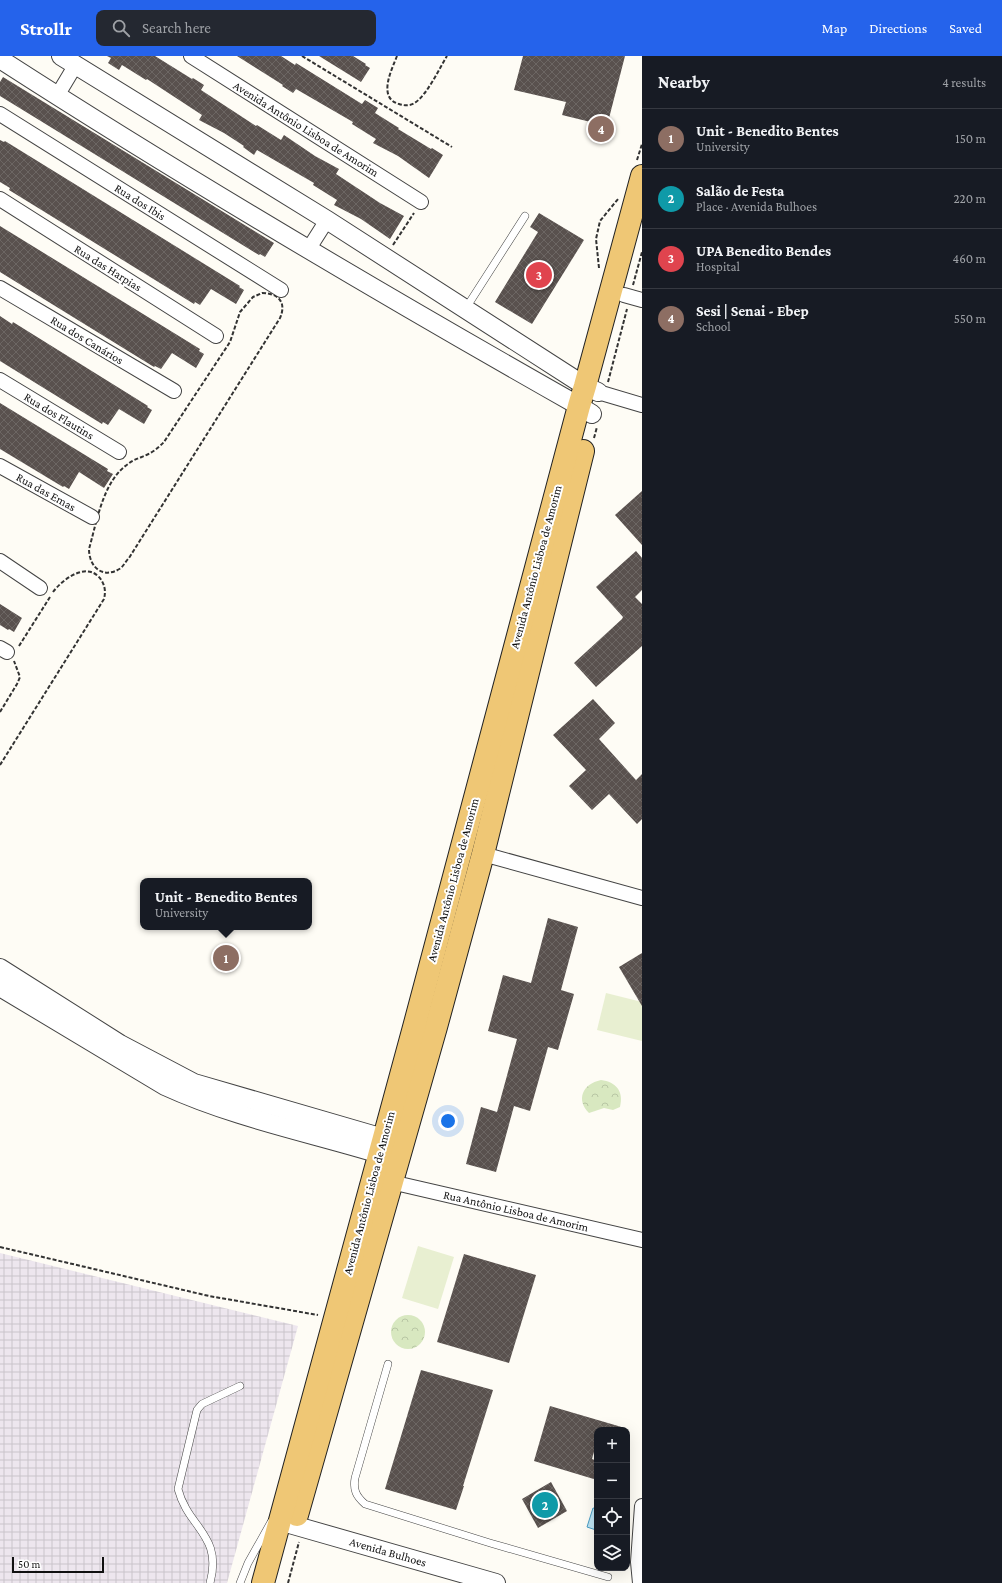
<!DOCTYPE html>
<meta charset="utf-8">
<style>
:root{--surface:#171b24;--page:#242831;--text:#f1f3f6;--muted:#9ea1a6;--line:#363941;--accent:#2563eb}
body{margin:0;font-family:"Crimson Pro",serif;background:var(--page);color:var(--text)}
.controls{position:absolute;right:12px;bottom:12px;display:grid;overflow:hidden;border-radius:8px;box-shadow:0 4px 16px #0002}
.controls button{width:36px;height:36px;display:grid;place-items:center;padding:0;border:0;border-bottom:1px solid var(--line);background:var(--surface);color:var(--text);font:20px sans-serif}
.scale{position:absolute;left:12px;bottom:10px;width:92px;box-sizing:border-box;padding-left:4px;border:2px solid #111;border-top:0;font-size:11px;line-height:14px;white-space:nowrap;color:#111;-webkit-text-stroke:3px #fff;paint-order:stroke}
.you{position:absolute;left:448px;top:1065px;width:14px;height:14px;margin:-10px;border:3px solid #fff;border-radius:50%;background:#1a73e8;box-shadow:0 0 0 6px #1a73e833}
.badge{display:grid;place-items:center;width:26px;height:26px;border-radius:50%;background:var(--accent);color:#fff;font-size:13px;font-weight:700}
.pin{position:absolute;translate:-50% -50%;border:2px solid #fff;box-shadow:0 1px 4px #0006}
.popup{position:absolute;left:140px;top:822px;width:172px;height:52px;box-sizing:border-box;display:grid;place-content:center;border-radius:8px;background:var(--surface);filter:drop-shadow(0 1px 3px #0005);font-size:13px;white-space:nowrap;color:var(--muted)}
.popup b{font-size:15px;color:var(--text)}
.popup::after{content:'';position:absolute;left:50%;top:100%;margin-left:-8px;border:8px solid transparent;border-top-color:var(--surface)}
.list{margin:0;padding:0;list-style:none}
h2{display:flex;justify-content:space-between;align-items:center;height:52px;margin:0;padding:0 16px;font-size:17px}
h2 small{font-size:13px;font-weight:400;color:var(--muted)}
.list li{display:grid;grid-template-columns:26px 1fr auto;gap:12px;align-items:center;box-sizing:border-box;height:60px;padding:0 16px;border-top:1px solid var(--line)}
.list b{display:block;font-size:15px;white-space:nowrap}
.list p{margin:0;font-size:13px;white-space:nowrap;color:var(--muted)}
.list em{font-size:13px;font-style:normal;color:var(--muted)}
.icon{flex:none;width:22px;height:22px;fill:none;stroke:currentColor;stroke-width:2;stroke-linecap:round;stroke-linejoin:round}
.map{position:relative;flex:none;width:642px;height:1527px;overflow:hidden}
header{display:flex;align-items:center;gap:24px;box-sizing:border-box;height:56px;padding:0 20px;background:var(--accent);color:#fff}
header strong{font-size:19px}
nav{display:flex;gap:22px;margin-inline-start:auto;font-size:14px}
.search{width:280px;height:36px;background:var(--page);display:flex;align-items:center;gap:10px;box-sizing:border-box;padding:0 14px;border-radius:8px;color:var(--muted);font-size:15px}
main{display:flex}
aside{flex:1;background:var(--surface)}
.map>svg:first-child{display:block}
.industrial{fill:url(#industrial-grid)}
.park{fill:url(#park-crowns)}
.pitch{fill:#e8efd1}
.water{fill:#bde3f3;stroke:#499ec5}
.building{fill:url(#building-cross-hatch)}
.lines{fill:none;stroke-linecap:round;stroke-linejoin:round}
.service-casing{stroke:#444;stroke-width:8}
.minor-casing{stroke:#444;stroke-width:16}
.tertiary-casing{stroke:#444;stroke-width:20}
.primary-casing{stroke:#222;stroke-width:24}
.path{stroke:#333;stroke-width:2;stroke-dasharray:4 2;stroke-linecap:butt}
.service{stroke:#fff;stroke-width:7}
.minor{stroke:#fff;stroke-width:14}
.tertiary{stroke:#fff;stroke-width:18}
.primary{stroke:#efc775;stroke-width:22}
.labels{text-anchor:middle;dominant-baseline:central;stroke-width:4;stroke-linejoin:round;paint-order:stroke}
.street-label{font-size:12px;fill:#111;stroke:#fff}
</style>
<header>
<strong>Strollr</strong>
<div class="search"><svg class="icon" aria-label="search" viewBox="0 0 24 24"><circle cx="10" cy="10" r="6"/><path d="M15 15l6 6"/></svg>Search here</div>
<nav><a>Map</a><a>Directions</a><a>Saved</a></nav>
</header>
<main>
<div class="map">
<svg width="642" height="1527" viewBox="0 0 642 1527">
<defs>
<pattern id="industrial-grid" width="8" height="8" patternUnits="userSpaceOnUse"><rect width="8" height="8" fill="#ede6ee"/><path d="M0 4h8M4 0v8" fill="none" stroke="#cac4cb"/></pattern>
<pattern id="park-crowns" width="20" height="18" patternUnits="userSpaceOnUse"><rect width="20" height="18" fill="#d8e8c0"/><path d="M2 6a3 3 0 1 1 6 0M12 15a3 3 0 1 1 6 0" fill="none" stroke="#b8c6a4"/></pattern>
<pattern id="building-cross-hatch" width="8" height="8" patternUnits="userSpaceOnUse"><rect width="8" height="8" fill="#59514e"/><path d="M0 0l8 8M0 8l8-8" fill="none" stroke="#6c6663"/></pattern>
</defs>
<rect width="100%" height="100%" fill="#fefcf5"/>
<polygon class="industrial" points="0,1197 298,1270 227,1527 0,1527"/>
<g class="park">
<path d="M601,1024C616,1026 624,1035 620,1051L613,1054L604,1052L589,1057C576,1044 582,1028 601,1024Z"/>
<circle cx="408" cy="1276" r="17"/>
</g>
<g class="pitch">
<polygon points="606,937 642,946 642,985 597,974"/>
<polygon points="418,1190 454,1201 438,1253 402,1242"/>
</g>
<polygon class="water" points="593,1452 597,1453 596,1474 587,1471"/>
<g class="building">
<polygon points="107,0 155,0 192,23 193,22 204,29 201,34 256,70 257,69 281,84 284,79 315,100 339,113 336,118 380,147 404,160 390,183 361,163 334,149 337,144 313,129 314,127 257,94 254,99 243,91 244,90 224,77 199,64 202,59 147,23 146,24 122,9 119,14 108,7 111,2"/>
<polygon points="237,0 281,0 295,9 296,7 362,48 365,44 378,52 375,57 399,72 398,73 431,93 432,92 443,99 429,122 398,100 373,87 376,83 352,68 353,66 296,33 293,37 282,30 283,29"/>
<polygon points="319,0 353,0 366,8 365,9 370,12 361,26"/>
<polygon points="523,0 625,0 607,70 562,59 566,46 514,34"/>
<polygon points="3,21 274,187 265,201 260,198 259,199 0,40 0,26"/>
<polygon points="0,84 4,86 5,85 240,230 239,231 244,234 236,248 211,233 200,249 195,246 194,248 9,134 10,132 0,126"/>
<polygon points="539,157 584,184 532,268 495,246 538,176 530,171"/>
<polygon points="0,170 200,293 199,295 204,298 196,312 172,297 161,313 155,310 154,311 0,216"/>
<polygon points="0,260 12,268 13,266 148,350 147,351 152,354 144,368 119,353 108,369 103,366 102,368 0,305"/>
<polygon points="0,347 108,413 107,415 113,418 104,432 79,416 69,433 64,430 63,431 0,393"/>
<polygon points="642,435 642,489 615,459"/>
<polygon points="636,495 642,502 642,534 635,541 642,548 642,590 596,631 574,607 622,563 623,561 596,531"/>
<polygon points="0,548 22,562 14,576 9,573 8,574 0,569"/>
<polygon points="593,643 615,667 599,683 636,724 642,718 642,763 637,768 609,738 592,754 569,730 586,714 553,679"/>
<polygon points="548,862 578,871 561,934 574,938 558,994 548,991 530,1055 514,1050 496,1116 466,1108 481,1051 497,1056 517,983 488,975 503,919 531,927"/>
<polygon points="642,897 642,950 619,911"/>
<polygon points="464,1198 536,1219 509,1307 437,1286"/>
<polygon points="421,1314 493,1334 463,1430 464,1430 456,1454 385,1433"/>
<polygon points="550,1350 625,1372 625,1374 597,1374 597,1385 592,1403 597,1405 597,1424 534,1405"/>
<polygon points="551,1426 567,1455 538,1472 522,1443"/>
</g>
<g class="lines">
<defs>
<g id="service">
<polyline points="466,252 525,160"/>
<path d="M388,1308L355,1422C353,1434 356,1440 365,1448L490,1487L608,1521"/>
<path d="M210,1527C223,1479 188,1472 178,1433L197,1354L202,1348L240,1330"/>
<polyline points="240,1527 248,1507 271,1466"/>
</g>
<g id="minor">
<polyline points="191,0 421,146"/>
<polyline points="57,40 75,10"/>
<polyline points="0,58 281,234"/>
<polyline points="0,143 216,280"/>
<polyline points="308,194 327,164"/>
<polyline points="0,232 174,335"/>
<polyline points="624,239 642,244"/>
<polyline points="0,324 119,396"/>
<polyline points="598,336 642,349"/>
<polyline points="0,410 92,461"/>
<polyline points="0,505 40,532"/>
<polyline points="0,592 7,596"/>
<polyline points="483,798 642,842"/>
<polyline points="391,1126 642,1184"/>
<polyline points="640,1527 638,1506 642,1450"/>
</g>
<g id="tertiary">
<polyline points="61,0 327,164 585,330 598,336"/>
<path d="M0,3C189,125 383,239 579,350L592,358"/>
<polyline points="0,912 120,988 194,1027 397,1086"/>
<path d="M0,931L165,1030C237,1063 317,1078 393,1102"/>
<polyline points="279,1465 496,1527"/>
</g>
<g id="primary">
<polyline points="297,1459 436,971 483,798 583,395"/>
<polyline points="263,1527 413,975 579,350 585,330 642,120"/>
</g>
</defs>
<use href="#service" class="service-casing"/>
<use href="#minor" class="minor-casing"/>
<use href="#tertiary" class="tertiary-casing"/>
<use href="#primary" class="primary-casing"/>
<g class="path">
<polyline points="302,0 452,91"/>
<path d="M397,0C392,13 377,42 399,48C405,50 411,50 416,46C428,37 439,13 447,0"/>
<polyline points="637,104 642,88"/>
<polyline points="393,189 414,157"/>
<polyline points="599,212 596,183 600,165 618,143"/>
<polyline points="633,229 642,196"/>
<path d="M262,237C278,237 287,246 280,262L129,502C126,505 124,509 121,512C103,524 89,511 89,493C97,465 103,425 128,408C135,402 145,401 152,396C157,393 161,389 164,386L230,286L240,256L253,241Z"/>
<polyline points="608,326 627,253"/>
<polyline points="594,382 597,371"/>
<polyline points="19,590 50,541"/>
<polyline points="0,656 17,628 20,621 14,605"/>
<path d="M0,709L104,543C106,535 105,527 98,520C84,507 62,524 53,536"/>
<polyline points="0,1191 209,1240 318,1259"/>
<polyline points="288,1527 299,1486"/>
</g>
<use href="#service" class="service"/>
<use href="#minor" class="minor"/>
<use href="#tertiary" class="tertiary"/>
<use href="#primary" class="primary"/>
</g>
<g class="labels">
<g class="street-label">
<text transform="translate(306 73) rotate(32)">Avenida Antônio Lisboa de Amorim</text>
<text transform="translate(140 146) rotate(32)">Rua dos Ibis</text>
<text transform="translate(108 212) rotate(32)">Rua das Harpias</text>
<text transform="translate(87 284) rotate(31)">Rua dos Canários</text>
<text transform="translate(59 360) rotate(31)">Rua dos Flautins</text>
<text transform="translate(46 436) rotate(29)">Rua das Emas</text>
<text transform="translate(536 511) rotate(-75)">Avenida Antônio Lisboa de Amorim</text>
<text transform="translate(453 824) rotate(-75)">Avenida Antônio Lisboa de Amorim</text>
<text transform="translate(369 1137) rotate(-75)">Avenida Antônio Lisboa de Amorim</text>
<text transform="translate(516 1155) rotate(13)">Rua Antônio Lisboa de Amorim</text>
<text transform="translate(388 1496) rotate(16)">Avenida Bulhoes</text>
</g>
</g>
</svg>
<div class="controls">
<button>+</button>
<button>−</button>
<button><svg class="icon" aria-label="locate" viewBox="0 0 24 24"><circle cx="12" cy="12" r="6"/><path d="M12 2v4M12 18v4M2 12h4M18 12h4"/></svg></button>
<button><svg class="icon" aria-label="layers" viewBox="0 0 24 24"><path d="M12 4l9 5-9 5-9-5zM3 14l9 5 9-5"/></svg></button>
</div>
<div class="scale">50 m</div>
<div class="you"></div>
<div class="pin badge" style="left:226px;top:902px;background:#8d6e63">1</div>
<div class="popup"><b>Unit - Benedito Bentes</b>University</div>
<div class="pin badge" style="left:545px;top:1449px;background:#0f9aa8">2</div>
<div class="pin badge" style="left:539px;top:219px;background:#e0444e">3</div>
<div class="pin badge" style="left:601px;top:73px;background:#8d6e63">4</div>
</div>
<aside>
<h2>Nearby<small>4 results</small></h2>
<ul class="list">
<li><span class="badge" style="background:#8d6e63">1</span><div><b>Unit - Benedito Bentes</b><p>University</p></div><em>150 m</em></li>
<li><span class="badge" style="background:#0f9aa8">2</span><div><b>Salão de Festa</b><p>Place · Avenida Bulhoes</p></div><em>220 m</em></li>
<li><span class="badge" style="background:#e0444e">3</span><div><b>UPA Benedito Bendes</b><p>Hospital</p></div><em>460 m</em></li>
<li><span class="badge" style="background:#8d6e63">4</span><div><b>Sesi | Senai - Ebep</b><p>School</p></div><em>550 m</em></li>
</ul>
</aside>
</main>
